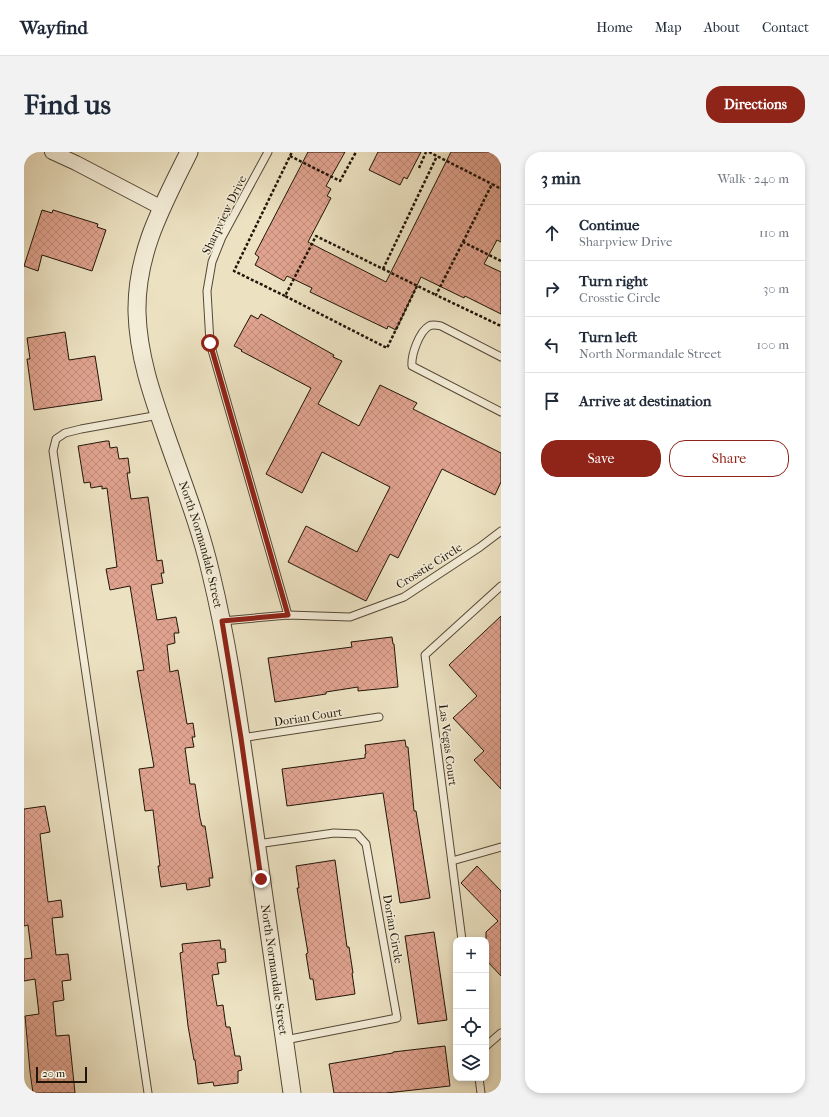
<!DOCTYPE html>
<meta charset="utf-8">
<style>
:root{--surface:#fff;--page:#f2f2f3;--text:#1f2937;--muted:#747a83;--line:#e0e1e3;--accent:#8f2418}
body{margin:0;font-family:"IM FELL French Canon",serif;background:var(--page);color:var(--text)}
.controls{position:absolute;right:12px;bottom:12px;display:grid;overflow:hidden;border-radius:8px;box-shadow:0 2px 6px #0003}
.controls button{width:36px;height:36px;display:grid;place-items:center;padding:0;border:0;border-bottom:1px solid var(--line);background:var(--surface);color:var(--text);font:20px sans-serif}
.scale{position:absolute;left:12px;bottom:10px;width:51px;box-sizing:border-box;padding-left:4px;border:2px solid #211507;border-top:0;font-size:11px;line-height:14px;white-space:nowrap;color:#211507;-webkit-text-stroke:3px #f3ecd7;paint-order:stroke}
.stop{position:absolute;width:12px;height:12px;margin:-9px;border:3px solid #8f2418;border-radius:50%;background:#fff}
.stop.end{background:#8f2418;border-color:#fff;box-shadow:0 1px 4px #0008}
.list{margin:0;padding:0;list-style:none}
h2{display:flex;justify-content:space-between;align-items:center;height:52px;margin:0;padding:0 16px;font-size:17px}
h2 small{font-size:13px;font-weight:400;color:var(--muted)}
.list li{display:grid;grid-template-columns:26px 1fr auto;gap:12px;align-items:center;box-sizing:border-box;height:56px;padding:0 16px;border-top:1px solid var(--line)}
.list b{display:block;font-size:15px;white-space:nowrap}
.list p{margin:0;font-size:13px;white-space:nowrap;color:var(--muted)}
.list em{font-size:13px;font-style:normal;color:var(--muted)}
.actions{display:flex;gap:8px;padding:12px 16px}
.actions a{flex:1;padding:9px 0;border:1px solid var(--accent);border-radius:16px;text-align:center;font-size:14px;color:var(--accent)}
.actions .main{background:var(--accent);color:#fff}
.icon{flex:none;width:22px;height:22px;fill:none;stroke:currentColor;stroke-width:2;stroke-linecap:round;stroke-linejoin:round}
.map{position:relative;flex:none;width:477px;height:941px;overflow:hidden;border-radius:16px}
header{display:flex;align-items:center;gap:24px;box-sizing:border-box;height:56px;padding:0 20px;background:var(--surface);border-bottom:1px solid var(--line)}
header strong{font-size:19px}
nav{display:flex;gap:22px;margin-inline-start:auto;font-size:14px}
.intro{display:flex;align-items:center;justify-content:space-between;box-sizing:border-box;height:96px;padding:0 24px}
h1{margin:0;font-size:28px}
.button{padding:10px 18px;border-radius:16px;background:var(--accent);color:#fff;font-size:14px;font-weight:700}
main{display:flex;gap:24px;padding:0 24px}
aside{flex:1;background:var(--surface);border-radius:16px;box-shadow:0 2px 6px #0003}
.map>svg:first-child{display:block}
.building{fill:url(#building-cross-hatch);stroke:#211507}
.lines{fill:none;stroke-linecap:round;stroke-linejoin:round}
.service-casing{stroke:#544836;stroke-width:9}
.minor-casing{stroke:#544836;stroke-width:16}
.tertiary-casing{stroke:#544836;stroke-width:19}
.path{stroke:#211507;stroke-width:2.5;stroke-dasharray:3 2;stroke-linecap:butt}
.service{stroke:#f3ecd7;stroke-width:7}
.minor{stroke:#f3ecd7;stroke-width:14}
.tertiary{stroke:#f3ecd7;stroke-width:17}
.route{stroke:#8f2418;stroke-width:5}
.labels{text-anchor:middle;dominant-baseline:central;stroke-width:3;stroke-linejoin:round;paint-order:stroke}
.street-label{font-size:12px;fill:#211507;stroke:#f3ecd7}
</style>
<header>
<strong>Wayfind</strong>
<nav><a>Home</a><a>Map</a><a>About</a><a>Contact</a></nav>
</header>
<div class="intro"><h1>Find us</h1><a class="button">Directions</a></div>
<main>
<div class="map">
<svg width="477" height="941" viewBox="0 0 477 941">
<defs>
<pattern id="building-cross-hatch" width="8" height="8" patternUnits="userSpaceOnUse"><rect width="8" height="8" fill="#e0a38f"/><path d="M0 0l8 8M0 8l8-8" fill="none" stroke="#c08b7a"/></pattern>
</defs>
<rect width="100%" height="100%" fill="#ece2c2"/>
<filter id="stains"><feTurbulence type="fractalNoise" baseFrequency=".005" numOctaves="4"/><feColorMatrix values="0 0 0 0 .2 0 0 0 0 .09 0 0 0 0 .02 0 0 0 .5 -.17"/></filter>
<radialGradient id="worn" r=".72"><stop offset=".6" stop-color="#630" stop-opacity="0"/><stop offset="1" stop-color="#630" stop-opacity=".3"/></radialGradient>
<g class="building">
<polygon points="284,0 321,0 302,34 307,37 303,44 307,46 284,90 362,130 427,0 477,0 477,90 473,88 460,112 477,120 477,162 441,144 440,146 397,125 372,178 364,174 363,177 286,140 288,136 263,124 260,129 231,113 235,105 231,102"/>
<polygon points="354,0 397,0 383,27 380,25 376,33 345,18"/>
<polygon points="18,58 28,61 29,58 74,72 73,75 82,78 68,119 18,103 14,119 0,114"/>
<polygon points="237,162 310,203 309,205 318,209 294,252 335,274 356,233 393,251 389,257 477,301 477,330 471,343 418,317 374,406 366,402 342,449 264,410 282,374 333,400 366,335 298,300 278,341 242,322 287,236 217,199 218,198 210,194 227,163 234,167"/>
<polygon points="41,180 45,208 71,204 78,248 10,258 3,207 6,207 3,186"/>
<polygon points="82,289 85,289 86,296 93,295 95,307 104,306 106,321 103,321 107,347 124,345 133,409 138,408 140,421 137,421 139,431 127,433 133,468 152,465 155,481 150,481 151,491 143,493 146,520 154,518 163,572 169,571 171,585 168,585 170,595 161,596 166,632 171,632 176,666 178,674 181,674 189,726 185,726 186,734 163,738 162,731 137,735 134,714 136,714 129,658 121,659 115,617 130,615 113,519 120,518 106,434 86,438 82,417 93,415 83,336 78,337 78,334 67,336 66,330 60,331 54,294"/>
<polygon points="477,464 477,637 450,608 460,599 429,566 453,544 425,513"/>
<polygon points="368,485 369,492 370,492 374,535 334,539 334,535 302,540 302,542 251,550 244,506 328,495 327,490"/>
<polygon points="381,588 382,595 384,595 390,659 392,659 406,746 376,751 359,641 263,654 258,617 341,606 341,602 342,602 341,593"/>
<polygon points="21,654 26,680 16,682 24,750 37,748 39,765 28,766 32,803 44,802 47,828 38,829 40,848 29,850 32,884 45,883 51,941 9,941 6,920 1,864 15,862 11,827 0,829 0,807 8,806 4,773 0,774 0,657"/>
<polygon points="311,708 323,795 325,795 329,821 328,821 331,842 292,848 289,827 286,827 282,802 284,801 273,736 275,736 272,714"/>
<polygon points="453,714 477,739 477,824 462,808 462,780 474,769 437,731"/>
<polygon points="410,780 423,868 394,872 381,784"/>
<polygon points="196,788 197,797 201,797 202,810 193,811 195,822 188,823 193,854 199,853 202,875 206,875 211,904 216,904 218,918 214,919 214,931 190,934 189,930 174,932 171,908 170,908 164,874 156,801 159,800 158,792"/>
<polygon points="421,894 426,934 362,941 310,941 305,912 369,901 369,900"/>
</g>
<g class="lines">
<defs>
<g id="service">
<polyline points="244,0 198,85 188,110 183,139 186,191 264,463"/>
<path d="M477,205L417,174C412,173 409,172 405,174C395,180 387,203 388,214L477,260"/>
<polyline points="198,469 264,463 326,465 380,445 456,395 477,379"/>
<polyline points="217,586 355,565"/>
<polyline points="233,692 310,681 333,682 342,692 373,866 261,888"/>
<polyline points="428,709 477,695"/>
<polyline points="438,788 401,503 477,434"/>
<polyline points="462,894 477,881"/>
<polyline points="455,926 457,941"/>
<polyline points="124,941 29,299 32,287 41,281 57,277 135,263"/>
</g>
<polyline id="minor" points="28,0 52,11 138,56"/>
<g id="tertiary">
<path id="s1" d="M165,0C139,53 112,100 113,160C114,203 128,243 142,283C158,329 176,374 187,422C205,496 215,572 226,647C240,745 254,843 268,941"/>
</g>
</defs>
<use href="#service" class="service-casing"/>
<use href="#minor" class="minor-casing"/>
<use href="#tertiary" class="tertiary-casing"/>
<g class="path">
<polyline points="405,0 468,32"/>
<polyline points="266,4 316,29 332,0"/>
<polyline points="395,16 402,0"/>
<polyline points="439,90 468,32 477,37"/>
<polyline points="477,109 439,90 412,143 477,174"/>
<polyline points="359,117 413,4"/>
<polyline points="393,134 363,196 261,144 292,84 412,143"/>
<polyline points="261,144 210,119 268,0"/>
</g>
<use href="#service" class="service"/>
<use href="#minor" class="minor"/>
<use href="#tertiary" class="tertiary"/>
</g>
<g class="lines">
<polyline class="route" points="186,191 264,463 198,469 217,586 237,727"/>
</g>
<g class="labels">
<g class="street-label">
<text transform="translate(200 63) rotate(-64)">Sharpview Drive</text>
<text stroke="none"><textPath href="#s1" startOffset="412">North Normandale Street</textPath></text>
<text transform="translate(405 414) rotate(-32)">Crosstie Circle</text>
<text transform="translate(284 565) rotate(-9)">Dorian Court</text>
<text transform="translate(424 593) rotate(83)">Las Vegas Court</text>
<text transform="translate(369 777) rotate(80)">Dorian Circle</text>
<text stroke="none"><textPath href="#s1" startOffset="844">North Normandale Street</textPath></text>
</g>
</g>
<rect width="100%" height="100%" filter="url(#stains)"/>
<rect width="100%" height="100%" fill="url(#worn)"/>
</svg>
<div class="controls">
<button>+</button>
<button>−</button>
<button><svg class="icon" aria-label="locate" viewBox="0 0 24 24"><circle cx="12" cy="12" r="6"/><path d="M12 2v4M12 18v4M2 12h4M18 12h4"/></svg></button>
<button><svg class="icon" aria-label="layers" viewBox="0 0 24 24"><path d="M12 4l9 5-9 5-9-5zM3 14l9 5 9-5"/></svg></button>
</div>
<div class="scale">20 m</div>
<div class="stop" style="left:186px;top:191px"></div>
<div class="stop end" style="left:237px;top:727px"></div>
</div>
<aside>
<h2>3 min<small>Walk · 240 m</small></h2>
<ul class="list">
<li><svg class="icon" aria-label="ahead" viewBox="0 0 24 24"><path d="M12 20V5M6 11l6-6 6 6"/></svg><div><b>Continue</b><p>Sharpview Drive</p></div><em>110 m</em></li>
<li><svg class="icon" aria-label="right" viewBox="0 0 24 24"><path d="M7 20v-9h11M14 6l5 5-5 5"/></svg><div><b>Turn right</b><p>Crosstie Circle</p></div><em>30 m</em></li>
<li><svg class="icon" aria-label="left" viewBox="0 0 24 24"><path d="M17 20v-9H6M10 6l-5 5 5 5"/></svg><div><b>Turn left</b><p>North Normandale Street</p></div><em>100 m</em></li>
<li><svg class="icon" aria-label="arrive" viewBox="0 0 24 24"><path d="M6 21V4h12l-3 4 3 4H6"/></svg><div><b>Arrive at destination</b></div></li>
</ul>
<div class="actions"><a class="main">Save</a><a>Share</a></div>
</aside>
</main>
